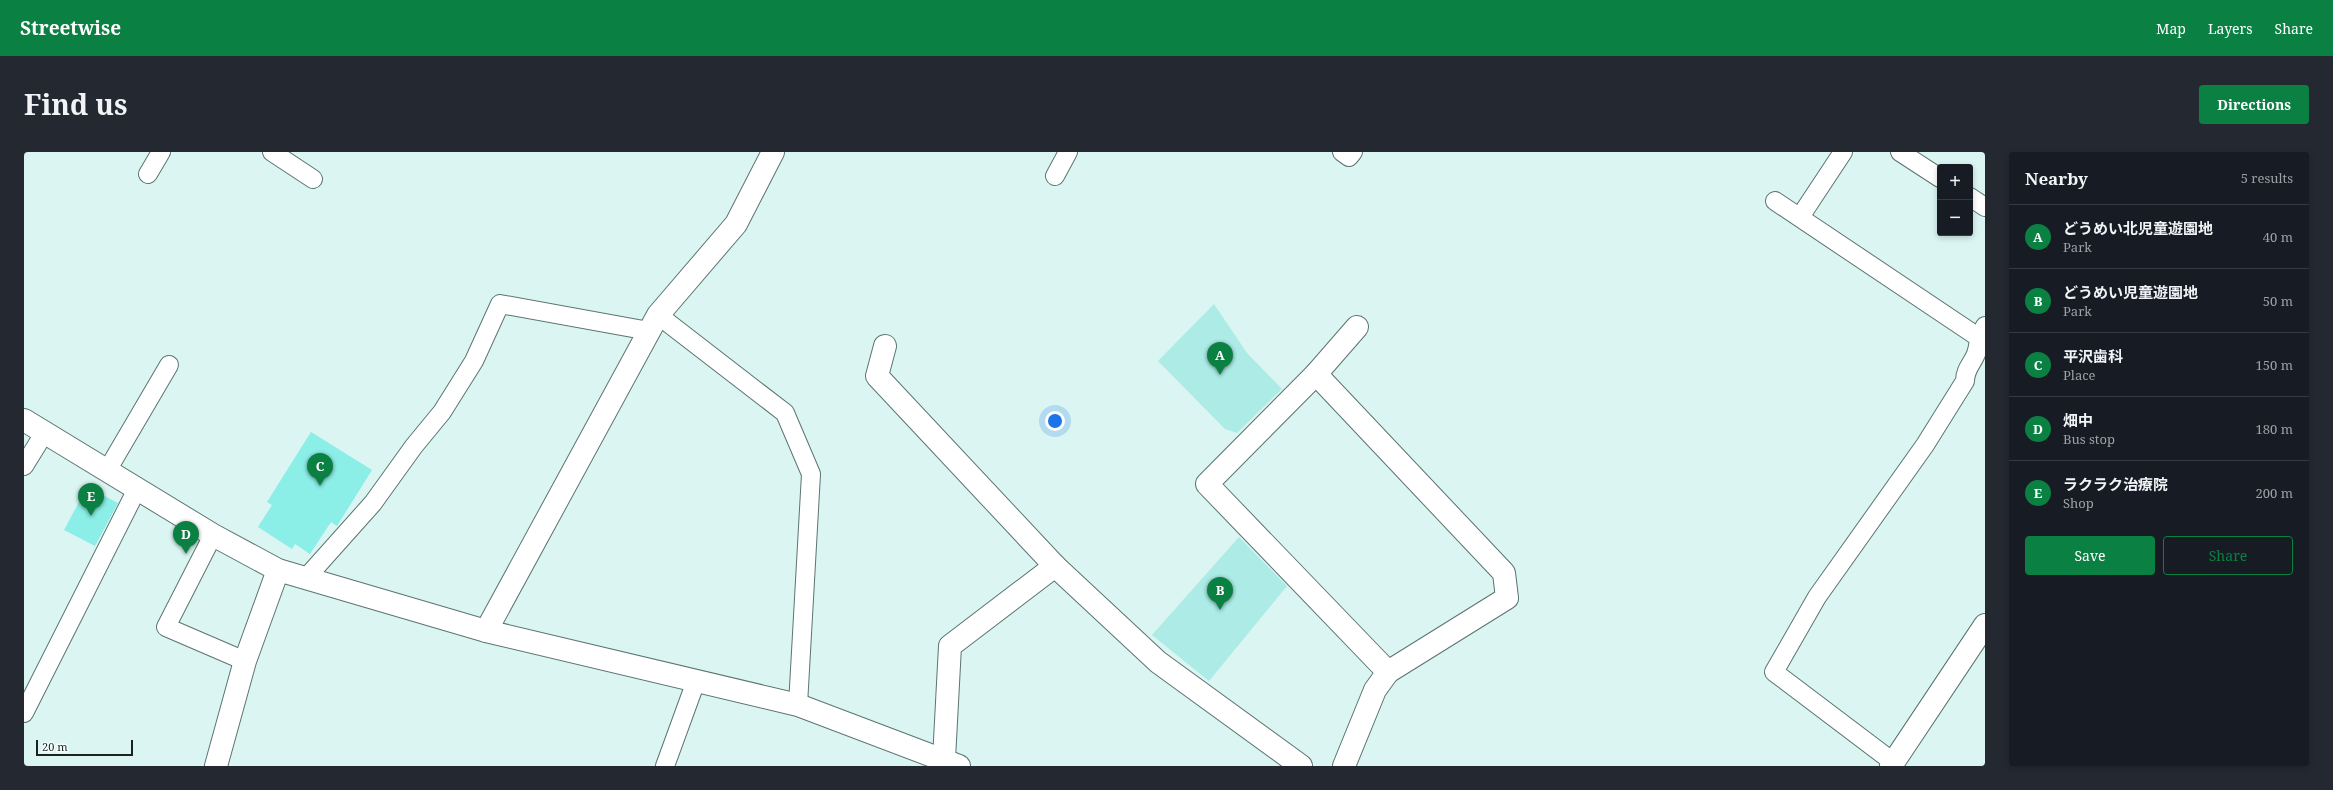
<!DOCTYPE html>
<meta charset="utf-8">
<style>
:root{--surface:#171b24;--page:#242831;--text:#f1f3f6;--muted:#9ea1a6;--line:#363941;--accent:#0b8043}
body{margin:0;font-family:"Noto Serif","Noto Sans JP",serif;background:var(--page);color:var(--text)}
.controls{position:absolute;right:12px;top:12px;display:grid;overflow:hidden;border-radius:4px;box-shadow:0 2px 6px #0003}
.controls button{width:36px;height:36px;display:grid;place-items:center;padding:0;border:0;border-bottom:1px solid var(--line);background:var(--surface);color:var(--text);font:20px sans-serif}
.scale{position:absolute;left:12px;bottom:10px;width:97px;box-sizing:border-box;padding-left:4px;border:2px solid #192322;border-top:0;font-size:11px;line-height:14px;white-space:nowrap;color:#192322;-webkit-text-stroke:3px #f3fefd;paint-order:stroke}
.you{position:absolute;left:1031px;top:269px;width:14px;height:14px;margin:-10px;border:3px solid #fff;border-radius:50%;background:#1a73e8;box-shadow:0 0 0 6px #1a73e833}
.badge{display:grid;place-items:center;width:26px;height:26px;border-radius:50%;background:var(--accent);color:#fff;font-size:13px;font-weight:700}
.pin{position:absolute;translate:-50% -33px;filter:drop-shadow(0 1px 2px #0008)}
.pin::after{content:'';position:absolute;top:21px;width:14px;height:12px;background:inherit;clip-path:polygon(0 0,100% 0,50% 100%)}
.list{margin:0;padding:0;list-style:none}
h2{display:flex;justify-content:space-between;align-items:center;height:52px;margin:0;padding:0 16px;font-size:17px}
h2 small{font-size:13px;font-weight:400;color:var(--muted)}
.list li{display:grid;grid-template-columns:26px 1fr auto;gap:12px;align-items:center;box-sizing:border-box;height:64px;padding:0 16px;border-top:1px solid var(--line)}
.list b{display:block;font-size:15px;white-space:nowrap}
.list p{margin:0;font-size:13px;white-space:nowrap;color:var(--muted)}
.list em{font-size:13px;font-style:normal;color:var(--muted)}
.actions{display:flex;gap:8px;padding:12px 16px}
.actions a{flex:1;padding:9px 0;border:1px solid var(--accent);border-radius:4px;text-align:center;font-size:14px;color:var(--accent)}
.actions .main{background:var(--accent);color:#fff}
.map{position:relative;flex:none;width:1961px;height:614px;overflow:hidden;border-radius:4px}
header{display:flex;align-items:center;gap:24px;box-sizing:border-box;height:56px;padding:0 20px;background:var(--accent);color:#fff}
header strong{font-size:19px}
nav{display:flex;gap:22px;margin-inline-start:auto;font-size:14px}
.intro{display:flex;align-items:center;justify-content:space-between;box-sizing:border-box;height:96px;padding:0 24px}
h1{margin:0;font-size:28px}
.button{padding:10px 18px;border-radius:4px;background:var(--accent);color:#fff;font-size:14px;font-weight:700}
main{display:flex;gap:24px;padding:0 24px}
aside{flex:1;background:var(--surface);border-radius:4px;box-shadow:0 2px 6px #0003}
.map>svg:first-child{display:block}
.green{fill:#acebe6}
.building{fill:#8beee7}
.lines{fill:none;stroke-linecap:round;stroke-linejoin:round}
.service-casing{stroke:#5c7472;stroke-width:20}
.minor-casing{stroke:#5c7472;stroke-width:24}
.tertiary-casing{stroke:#5c7472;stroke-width:24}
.service{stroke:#fff;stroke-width:18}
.minor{stroke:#fff;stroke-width:22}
.tertiary{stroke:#fff;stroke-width:22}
</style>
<header>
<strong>Streetwise</strong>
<nav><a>Map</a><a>Layers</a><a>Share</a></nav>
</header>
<div class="intro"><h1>Find us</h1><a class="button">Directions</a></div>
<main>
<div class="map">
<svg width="1961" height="614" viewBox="0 0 1961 614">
<rect width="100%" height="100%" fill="#daf5f2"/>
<g class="green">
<polygon points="1190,152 1223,201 1258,237 1213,281 1201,277 1134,209"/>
<polygon points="1215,385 1263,434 1185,529 1128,483"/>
</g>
<g class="building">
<polygon points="287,280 348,318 313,374 307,370 286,402 271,392 268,397 234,375 248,353 243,350"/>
<polygon points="63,335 94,351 71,394 40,378"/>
</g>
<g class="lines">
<defs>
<g id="service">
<polyline points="248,0 289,27"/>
<polyline points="1318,0 1325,5 1329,0"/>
<polyline points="1876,0 1916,26"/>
<polyline points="124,22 137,0"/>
<polyline points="1031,24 1044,0"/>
<polyline points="1946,45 1961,55"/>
<polyline points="1751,49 1954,185"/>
<polyline points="1776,65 1819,0"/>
<polyline points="634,163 761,261 787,322 774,553"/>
<polyline points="0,314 21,280"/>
<polyline points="84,317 145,213"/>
<polyline points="189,383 142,475 221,509"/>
<polyline points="282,426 349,351 390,294 418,260 450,209 476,152 625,179"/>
<polyline points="0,561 113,337"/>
<path d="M1869,610L1750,520L1793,445L1901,293L1941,229C1941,217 1948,212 1952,202C1956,190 1953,187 1961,174"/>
<polyline points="641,614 672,529"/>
</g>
<g id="minor">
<polyline points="861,194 853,224 1031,414 1134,510 1277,614"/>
<polyline points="1292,222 1480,421 1483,446 1364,520"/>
<polyline points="0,268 189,383 254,418 462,479 774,553 935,614"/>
<polyline points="462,479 634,163 712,72 749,0"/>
<polyline points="920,607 926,494 1031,414"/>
<polyline points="1320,614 1351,538 1364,520 1183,332 1292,222 1333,175"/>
<polyline points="1867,614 1961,473"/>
</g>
<polyline id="tertiary" points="192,614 221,509 254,418"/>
</defs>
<use href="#service" class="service-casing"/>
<use href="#minor" class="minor-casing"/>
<use href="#tertiary" class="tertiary-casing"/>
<use href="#service" class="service"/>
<use href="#minor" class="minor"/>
<use href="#tertiary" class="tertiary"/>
</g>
</svg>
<div class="controls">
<button>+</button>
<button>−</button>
</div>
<div class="scale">20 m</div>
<div class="you"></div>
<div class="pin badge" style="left:1196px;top:223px">A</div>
<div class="pin badge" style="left:1196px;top:458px">B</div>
<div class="pin badge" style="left:296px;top:334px">C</div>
<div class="pin badge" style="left:162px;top:402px">D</div>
<div class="pin badge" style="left:67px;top:364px">E</div>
</div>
<aside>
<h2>Nearby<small>5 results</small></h2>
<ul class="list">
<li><span class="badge">A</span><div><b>どうめい北児童遊園地</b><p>Park</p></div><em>40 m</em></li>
<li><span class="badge">B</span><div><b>どうめい児童遊園地</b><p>Park</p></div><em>50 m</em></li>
<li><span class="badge">C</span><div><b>平沢歯科</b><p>Place</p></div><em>150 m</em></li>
<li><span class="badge">D</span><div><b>畑中</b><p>Bus stop</p></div><em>180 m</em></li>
<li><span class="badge">E</span><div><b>ラクラク治療院</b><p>Shop</p></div><em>200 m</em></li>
</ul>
<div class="actions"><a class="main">Save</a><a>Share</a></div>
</aside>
</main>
